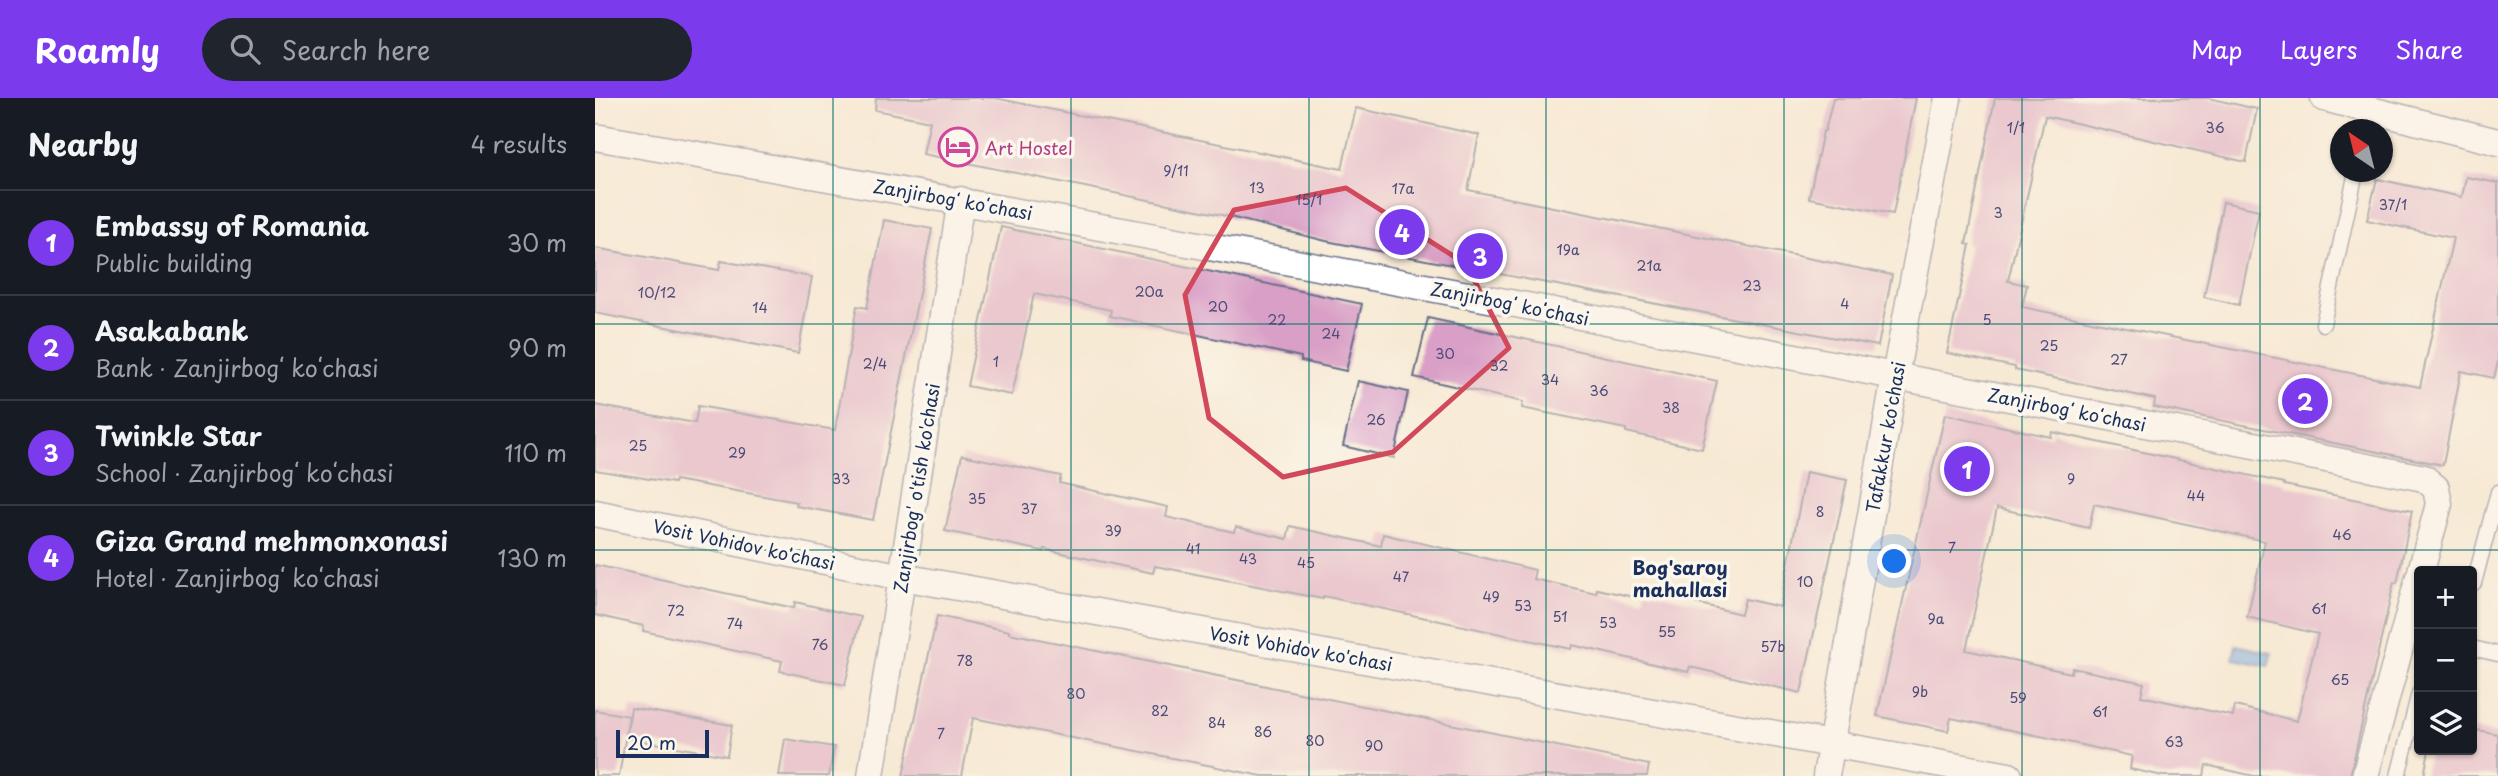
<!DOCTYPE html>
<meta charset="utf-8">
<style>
:root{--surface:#171b24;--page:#20242c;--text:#f1f3f6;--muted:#9ea1a6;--line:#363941;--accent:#7c3aed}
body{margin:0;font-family:"Playpen Sans",sans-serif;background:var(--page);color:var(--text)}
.controls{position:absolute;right:21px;bottom:21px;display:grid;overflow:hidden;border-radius:7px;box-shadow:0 2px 5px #0004}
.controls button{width:63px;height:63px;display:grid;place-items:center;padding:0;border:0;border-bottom:2px solid var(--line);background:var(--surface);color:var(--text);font:35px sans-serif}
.compass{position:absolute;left:1735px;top:21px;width:63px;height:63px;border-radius:50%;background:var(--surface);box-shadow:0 2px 5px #0004;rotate:325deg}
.scale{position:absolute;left:21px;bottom:18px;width:93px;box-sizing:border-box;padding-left:7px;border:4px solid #1b2f5e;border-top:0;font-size:19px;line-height:24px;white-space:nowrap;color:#1b2f5e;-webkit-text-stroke:5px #fbf7ec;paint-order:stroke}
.you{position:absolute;left:1300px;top:464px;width:24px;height:24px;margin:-18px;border:5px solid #fff;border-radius:50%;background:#1a73e8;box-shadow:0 0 0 10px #1a73e833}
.badge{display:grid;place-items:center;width:46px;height:46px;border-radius:50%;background:var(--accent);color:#fff;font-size:23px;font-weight:700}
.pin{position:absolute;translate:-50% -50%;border:4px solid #fff;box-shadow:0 2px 7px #0006}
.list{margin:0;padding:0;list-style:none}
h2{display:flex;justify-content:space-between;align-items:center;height:91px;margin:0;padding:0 28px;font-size:30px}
h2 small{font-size:23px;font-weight:400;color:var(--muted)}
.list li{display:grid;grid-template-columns:46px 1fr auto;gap:21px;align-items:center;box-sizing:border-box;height:105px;padding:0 28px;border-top:2px solid var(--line)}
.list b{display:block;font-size:26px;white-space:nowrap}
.list p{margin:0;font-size:23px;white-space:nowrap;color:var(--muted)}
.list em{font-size:23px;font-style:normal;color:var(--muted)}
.icon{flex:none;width:38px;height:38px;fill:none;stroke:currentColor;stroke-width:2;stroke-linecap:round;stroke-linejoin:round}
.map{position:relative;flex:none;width:1903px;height:678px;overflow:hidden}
header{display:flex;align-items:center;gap:42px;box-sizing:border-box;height:98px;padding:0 35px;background:var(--accent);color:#fff}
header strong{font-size:33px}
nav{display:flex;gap:38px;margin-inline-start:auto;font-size:24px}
.search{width:490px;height:63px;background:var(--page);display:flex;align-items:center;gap:18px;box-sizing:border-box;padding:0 24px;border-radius:38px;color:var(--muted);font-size:26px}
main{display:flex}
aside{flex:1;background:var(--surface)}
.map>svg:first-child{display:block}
.water{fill:#76aae3;stroke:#486ca0;stroke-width:2}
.building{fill:#d99fc6;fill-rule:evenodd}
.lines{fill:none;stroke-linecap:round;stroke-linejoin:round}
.service-casing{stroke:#687088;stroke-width:17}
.minor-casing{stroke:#687088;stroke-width:29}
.service{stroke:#fff;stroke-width:14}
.minor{stroke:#fff;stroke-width:26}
.marked{fill:none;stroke:#d1495b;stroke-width:5;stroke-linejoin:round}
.grid{fill:none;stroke:#0f766e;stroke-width:2;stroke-opacity:0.55}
.labels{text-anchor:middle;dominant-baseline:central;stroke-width:7;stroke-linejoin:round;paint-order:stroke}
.number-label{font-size:14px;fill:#4a4b78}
.hotel-label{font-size:18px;fill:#b23c85;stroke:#fbf7ec;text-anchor:start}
.street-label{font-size:18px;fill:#1b2f5e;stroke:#fbf7ec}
.neighbourhood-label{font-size:19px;font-weight:bold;fill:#1b2f5e;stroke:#fbf7ec}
</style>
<header>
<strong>Roamly</strong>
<div class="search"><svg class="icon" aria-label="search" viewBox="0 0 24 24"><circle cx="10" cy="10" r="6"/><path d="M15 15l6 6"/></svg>Search here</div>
<nav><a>Map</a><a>Layers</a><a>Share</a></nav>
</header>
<main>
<aside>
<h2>Nearby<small>4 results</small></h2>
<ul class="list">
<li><span class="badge">1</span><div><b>Embassy of Romania</b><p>Public building</p></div><em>30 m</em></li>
<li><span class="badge">2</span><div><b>Asakabank</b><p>Bank · Zanjirbogʻ koʻchasi</p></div><em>90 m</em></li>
<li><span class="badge">3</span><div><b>Twinkle Star</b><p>School · Zanjirbogʻ koʻchasi</p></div><em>110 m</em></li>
<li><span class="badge">4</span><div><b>Giza Grand mehmonxonasi</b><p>Hotel · Zanjirbogʻ koʻchasi</p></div><em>130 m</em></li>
</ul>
</aside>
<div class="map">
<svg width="1903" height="678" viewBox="0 0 1903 678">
<rect width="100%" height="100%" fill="#fbf7ec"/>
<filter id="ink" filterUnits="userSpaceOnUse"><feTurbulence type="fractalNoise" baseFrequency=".0143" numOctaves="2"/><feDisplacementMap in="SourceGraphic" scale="14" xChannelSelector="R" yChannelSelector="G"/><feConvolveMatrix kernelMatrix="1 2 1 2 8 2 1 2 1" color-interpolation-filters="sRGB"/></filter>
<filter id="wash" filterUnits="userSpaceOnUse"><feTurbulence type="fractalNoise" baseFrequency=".00686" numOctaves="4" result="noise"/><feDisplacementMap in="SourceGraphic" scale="28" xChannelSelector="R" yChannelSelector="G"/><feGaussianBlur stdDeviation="1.57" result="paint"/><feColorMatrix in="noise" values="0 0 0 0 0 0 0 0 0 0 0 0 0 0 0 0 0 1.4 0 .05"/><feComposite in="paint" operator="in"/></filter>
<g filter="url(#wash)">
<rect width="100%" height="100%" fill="#f7ead5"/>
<polygon class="water" points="1641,547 1677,555 1673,568 1638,561"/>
<g id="blocks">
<g class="building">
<polygon points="281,0 400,0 747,71 761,10 884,37 873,92 1297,177 1283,248 731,143 627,117 328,56 335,23 280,12"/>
<polygon points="1238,0 1321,0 1298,116 1214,100 1228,33 1230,33"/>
<polygon points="1400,0 1613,0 1662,11 1651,64 1450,18 1413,183 1432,187 1427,209 1825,289 1858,140 1772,122 1782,81 1867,99 1871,79 1903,85 1903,264 1899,280 1866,273 1848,367 1559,309 1560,301 1420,272 1420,269 1352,255 1375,147 1371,146"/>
<polygon points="1628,104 1664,112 1644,207 1609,199"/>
<polygon points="289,122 337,131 278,422 201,408 202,404 80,382 79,385 0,372 0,307 100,325 103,308 240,332 262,208 272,210"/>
<polygon points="406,129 767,206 751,273 706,263 706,259 515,218 516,212 439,196 417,297 372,288"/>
<polygon points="0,150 124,172 126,163 217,179 203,255 0,215"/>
<polygon points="833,220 1122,283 1107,351 1031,334 1031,331 927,310 928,304 819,279"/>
<polygon points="763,283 813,294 799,360 748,348"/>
<path d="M1350,316L1456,339L1457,334L1689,385V387L1817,413L1802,485L1799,484L1755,678H1659L1611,667L1609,678H1568L1535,671L1537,658L1450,639L1356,620L1353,633L1282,618ZM1499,406L1670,443L1652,519L1723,536L1702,623L1640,608L1638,618L1546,598L1549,585L1477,570L1476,575L1371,552L1402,410L1494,430Z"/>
<polygon points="367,357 466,378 464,385 573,409 571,419 639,434 641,429 692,441 695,428 786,448 788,436 940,472 938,481 1001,495 1002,491 1048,501 1050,493 1146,516 1150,501 1185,509 1211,374 1252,382 1206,595 1095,569 1093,574 977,547 976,551 728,498 728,501 560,468 558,475 449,451 448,453 350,433"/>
<polygon points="0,467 199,510 200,504 266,519 250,587 185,573 187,563 48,533 49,528 0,517"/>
<polygon points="342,518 415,533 414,535 1054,667 1052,678 667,678 378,620 367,678 308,678"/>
<polygon points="36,610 137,627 132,658 31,640"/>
<polygon points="0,612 34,618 24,678 0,678"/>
<polygon points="1877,631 1903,636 1903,678 1829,678 1834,652 1877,652"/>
<polygon points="190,641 239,649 234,678 184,678"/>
</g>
</g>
</g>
<g filter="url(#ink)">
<use href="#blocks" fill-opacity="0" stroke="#687088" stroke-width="2"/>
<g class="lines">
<defs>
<g id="service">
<polyline points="1770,32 1774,11"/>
<polyline points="1728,226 1761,74"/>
<polyline points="1879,485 1903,394"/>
<polyline points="1877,550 1903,556"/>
<polyline points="1803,678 1824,595"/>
</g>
<g id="minor">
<polyline points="1729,0 1760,8"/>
<polyline points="1762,0 1760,8 1903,44"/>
<path d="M0,39C611,145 1220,262 1829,380L1841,390L1844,406L1826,473"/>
<polyline points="0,415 307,479 1414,678"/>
<polyline points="276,678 366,102"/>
<polyline points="1231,678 1300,278 1353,0"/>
<polyline points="1770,678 1824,479"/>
</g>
</defs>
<use href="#service" class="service-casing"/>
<use href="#minor" class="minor-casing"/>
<use href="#service" class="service"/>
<use href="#minor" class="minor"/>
</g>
</g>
<path d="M0 0H1903V678H0ZM751,90L871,166L914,250L798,354L688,379L614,320L590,197L639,112Z" fill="#f7ead5" fill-opacity=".55" fill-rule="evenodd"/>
<path class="marked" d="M751,90L871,166L914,250L798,354L688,379L614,320L590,197L639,112Z"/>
<path class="grid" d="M238,0V678M476,0V678M714,0V678M951,0V678M1189,0V678M1427,0V678M1665,0V678M0,226H1903M0,452H1903"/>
<defs>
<symbol id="hotel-ring" viewBox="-11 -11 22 22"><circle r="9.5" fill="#fbf7ec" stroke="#d1479c" stroke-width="1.5"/><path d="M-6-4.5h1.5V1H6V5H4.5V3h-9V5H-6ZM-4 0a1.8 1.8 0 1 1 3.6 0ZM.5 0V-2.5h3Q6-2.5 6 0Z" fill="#d1479c"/></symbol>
</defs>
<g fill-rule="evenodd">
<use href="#hotel-ring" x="341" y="27" width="44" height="44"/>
</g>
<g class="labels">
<g class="number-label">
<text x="1421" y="29">1/1</text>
<text x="1620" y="29">36</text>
<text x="581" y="72">9/11</text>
<text x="662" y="89">13</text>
<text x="808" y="90">17a</text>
<text x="714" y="101">15/1</text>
<text x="1798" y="106">37/1</text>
<text x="1403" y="114">3</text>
<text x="973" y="151">19a</text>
<text x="1054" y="167">21a</text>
<text x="1157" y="187">23</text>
<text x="554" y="193">20a</text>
<text x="62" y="194">10/12</text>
<text x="1250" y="205">4</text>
<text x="623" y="208">20</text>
<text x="165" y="209">14</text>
<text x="682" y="221">22</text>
<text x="1392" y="221">5</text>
<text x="736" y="235">24</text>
<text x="1454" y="247">25</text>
<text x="850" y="255">30</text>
<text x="1524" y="261">27</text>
<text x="401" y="263">1</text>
<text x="280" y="265">2/4</text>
<text x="904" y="267">32</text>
<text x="955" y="281">34</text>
<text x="1004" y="292">36</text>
<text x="1076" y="309">38</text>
<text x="781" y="321">26</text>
<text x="43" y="347">25</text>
<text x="142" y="354">29</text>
<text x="246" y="380">33</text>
<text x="1476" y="380">9</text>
<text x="1601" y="397">44</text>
<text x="382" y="400">35</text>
<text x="434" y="410">37</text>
<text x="1225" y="413">8</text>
<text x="518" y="432">39</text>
<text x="1747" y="436">46</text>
<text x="1357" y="449">7</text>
<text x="598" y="450">41</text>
<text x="653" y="460">43</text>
<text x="711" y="464">45</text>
<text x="806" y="478">47</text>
<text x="1210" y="483">10</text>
<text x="896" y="498">49</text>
<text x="928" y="507">53</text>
<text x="1724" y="510">61</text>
<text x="81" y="512">72</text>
<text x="965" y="518">51</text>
<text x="1341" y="520">9a</text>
<text x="1013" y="524">53</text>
<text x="140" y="525">74</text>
<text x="1072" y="533">55</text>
<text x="225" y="546">76</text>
<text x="1178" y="548">57b</text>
<text x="370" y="562">78</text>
<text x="1745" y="581">65</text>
<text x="1325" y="593">9b</text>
<text x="481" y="595">80</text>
<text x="1423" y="599">59</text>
<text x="565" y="612">82</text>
<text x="1505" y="613">61</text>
<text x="622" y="624">84</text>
<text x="668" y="633">86</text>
<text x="346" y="635">7</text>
<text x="720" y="642">80</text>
<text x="1579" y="643">63</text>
<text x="779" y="647">90</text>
</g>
<g class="hotel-label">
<text x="390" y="49">Art Hostel</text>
</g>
<g class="street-label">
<text transform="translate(358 101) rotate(10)">Zanjirbogʻ koʻchasi</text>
<text transform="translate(915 205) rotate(11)">Zanjirbogʻ koʻchasi</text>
<text transform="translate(1472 311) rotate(11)">Zanjirbogʻ koʻchasi</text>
<text transform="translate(1290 339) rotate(-80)">Tafakkur ko'chasi</text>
<text transform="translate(321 390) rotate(-81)">Zanjirbog' o'tish ko'chasi</text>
<text transform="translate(149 446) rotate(12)">Vosit Vohidov ko'chasi</text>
<text transform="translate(706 550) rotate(10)">Vosit Vohidov ko'chasi</text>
</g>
<g class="neighbourhood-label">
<text x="1085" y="469">Bog'saroy<tspan x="1085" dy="22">mahallasi</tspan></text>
</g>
</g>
</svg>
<div class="controls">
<button>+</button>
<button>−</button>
<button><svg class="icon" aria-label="layers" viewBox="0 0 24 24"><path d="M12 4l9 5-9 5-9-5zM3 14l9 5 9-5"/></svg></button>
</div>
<svg class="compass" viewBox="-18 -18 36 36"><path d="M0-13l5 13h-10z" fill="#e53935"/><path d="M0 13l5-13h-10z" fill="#9ea1a6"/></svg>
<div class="scale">20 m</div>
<div class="you"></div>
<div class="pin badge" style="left:1372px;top:371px">1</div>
<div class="pin badge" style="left:1710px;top:303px">2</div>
<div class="pin badge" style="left:885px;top:158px">3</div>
<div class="pin badge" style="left:807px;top:134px">4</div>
</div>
</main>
